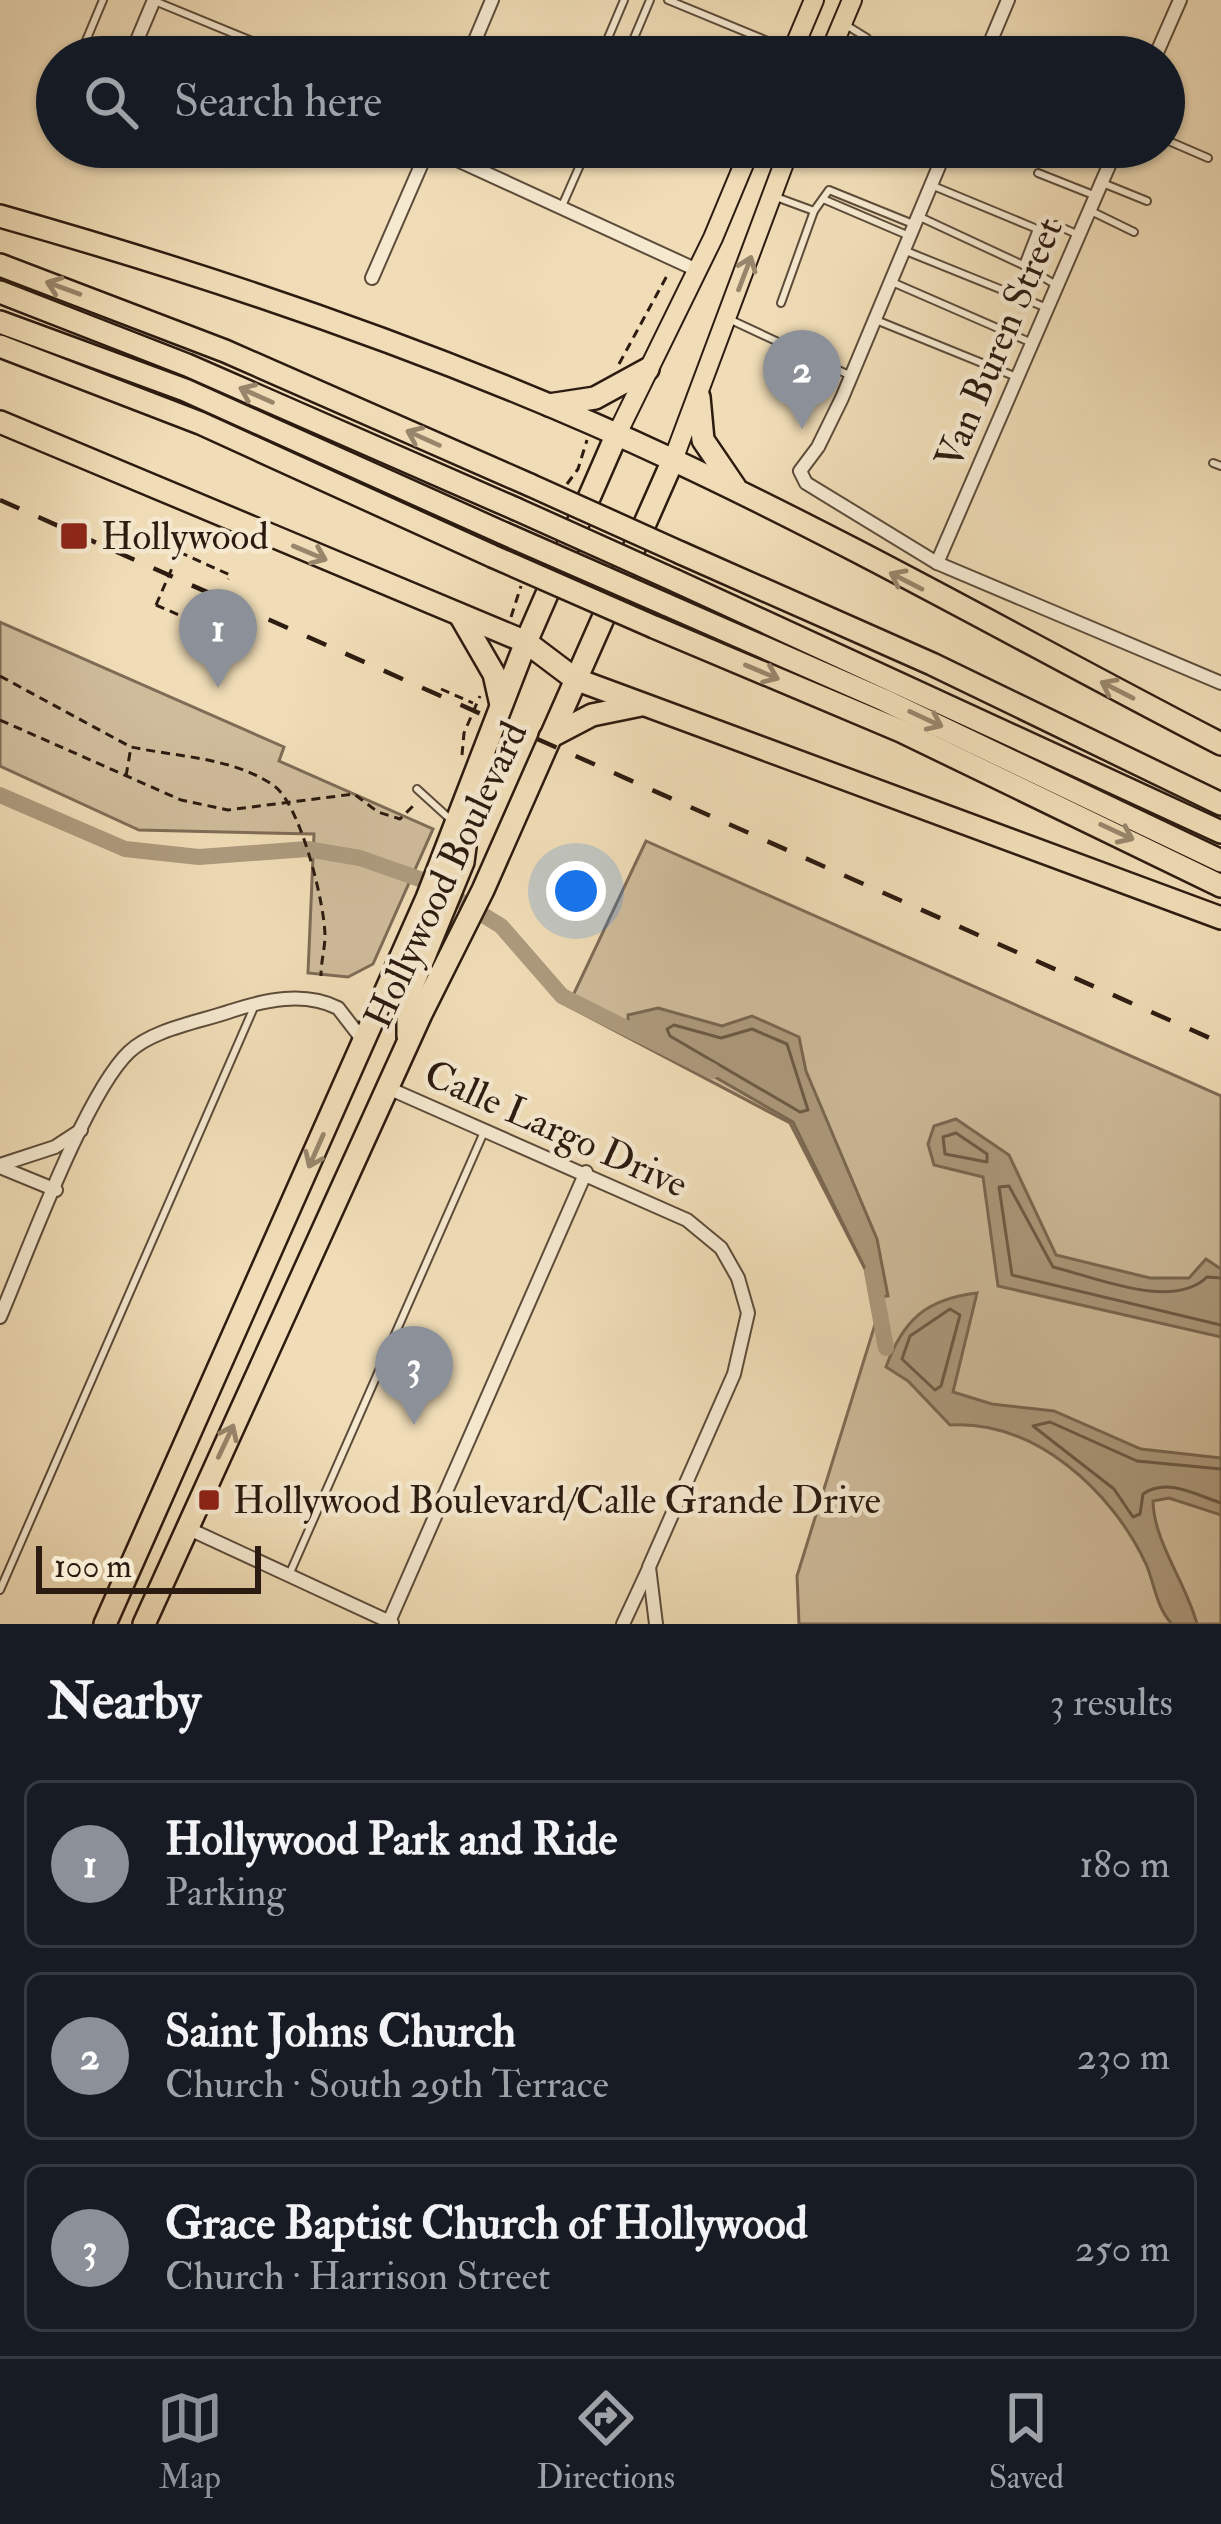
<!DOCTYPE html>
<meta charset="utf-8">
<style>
:root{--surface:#171b24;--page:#242831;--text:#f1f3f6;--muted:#9ea1a6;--line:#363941;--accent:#8c9099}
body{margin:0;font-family:"IM FELL Double Pica",serif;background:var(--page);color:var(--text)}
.scale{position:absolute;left:36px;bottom:30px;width:225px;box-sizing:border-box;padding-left:12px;border:6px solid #2c1b10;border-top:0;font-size:33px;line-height:42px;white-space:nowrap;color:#2c1b10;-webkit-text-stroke:9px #f5e9d0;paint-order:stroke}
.you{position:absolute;left:576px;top:891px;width:42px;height:42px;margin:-30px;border:9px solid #fff;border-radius:50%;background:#1a73e8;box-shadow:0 0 0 18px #1a73e833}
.badge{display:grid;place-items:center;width:78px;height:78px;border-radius:50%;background:var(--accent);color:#fff;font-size:39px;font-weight:700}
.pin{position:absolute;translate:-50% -99px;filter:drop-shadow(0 3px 6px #0008)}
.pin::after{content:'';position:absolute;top:63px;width:42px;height:36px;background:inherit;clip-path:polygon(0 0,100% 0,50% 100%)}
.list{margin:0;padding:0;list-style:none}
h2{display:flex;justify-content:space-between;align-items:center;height:156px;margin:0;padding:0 48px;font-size:51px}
h2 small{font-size:39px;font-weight:400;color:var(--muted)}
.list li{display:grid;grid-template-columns:78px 1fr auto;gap:36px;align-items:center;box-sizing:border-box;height:168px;margin:0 24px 24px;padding:0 24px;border:3px solid var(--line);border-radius:18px}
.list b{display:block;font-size:45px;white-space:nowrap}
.list p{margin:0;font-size:39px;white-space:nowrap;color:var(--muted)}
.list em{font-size:39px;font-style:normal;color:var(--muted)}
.icon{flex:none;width:66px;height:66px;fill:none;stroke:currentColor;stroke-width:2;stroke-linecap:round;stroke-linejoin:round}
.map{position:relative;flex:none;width:1221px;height:1624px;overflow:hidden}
.search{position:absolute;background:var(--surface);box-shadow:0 3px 9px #0004;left:36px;right:36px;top:36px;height:132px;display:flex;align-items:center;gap:30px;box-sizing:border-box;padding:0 42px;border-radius:66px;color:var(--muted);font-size:45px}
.sheet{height:732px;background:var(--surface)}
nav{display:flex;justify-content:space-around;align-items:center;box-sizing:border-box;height:168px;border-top:3px solid var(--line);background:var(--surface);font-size:33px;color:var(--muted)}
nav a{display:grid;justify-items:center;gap:6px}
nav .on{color:var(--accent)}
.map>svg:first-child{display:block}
.green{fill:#cfbc9b;stroke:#7e6c56;stroke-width:3}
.water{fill:#ad9b7e;stroke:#796852;stroke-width:3}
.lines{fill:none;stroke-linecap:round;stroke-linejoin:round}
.shore{stroke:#6c5b47;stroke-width:3}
.canal{stroke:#ad9b7e;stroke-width:16}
.service-casing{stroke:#5d4c3a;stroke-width:10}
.minor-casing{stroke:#5d4c3a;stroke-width:16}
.primary-casing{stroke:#2c1b10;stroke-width:22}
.trunk-casing{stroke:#2c1b10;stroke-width:26}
.motorway-casing{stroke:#2c1b10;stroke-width:26}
.path{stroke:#2c1b10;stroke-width:3;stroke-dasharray:9 6;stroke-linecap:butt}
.service{stroke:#f5e9d0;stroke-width:6}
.minor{stroke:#f5e9d0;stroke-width:12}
.primary{stroke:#f0ddb7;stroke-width:18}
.trunk{stroke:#f0ddb7;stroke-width:21}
.motorway{stroke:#f0ddb7;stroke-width:21}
.rail{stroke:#2c1b10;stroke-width:4.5;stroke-dasharray:21 21;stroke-linecap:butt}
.motorway-bridge-casing{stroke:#2c1b10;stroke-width:26;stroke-linecap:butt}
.path-bridge{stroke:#2c1b10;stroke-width:3;stroke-dasharray:9 6;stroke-linecap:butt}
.motorway-bridge{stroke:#f0ddb7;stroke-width:21}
.oneway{stroke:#98866c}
.poi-dot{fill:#8f2418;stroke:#f5e9d0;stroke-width:4.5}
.labels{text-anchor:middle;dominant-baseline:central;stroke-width:9;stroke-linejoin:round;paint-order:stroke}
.street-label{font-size:39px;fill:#2c1b10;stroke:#f5e9d0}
.poi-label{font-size:39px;fill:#2c1b10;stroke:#f5e9d0;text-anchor:start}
</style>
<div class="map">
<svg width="1221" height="1624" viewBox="0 0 1221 1624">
<rect width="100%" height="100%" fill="#f0ddb7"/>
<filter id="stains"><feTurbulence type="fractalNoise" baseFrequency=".00167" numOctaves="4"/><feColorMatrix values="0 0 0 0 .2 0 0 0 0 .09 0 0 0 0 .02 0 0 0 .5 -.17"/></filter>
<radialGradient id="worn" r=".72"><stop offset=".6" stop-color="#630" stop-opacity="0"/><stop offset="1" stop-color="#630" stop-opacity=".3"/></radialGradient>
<g class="green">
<polygon points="0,622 284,747 279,761 433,829 373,964 348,977 308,973 314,834 139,830 0,766"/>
<polygon points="646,841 1221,1096 1221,1624 799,1624 797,1576 882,1302 790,1123 568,1006"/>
</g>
<g class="water">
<polygon points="658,1008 722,1026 752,1016 799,1037 806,1071 877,1239 888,1296 879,1297 793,1122 628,1027 628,1015"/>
<polygon points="956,1119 1009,1155 1056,1255 1150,1278 1189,1278 1206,1259 1221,1269 1221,1337 998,1286 983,1177 934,1165 928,1144 934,1126"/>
<path d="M977,1293L953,1392L992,1404L1054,1411L1141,1449L1221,1458V1515L1169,1498L1153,1501C1154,1543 1186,1582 1197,1624H1172C1156,1607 1155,1585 1146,1564C1112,1491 1035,1420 950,1425L908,1381L886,1367C903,1320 926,1299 977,1293Z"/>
</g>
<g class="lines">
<g class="shore">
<polygon points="674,1025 721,1038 752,1029 787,1044 808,1110 800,1112 670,1036 667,1029"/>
<polygon points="956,1133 987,1154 987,1162 945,1154 943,1137"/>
<path d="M1221,1278L1207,1277C1172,1311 1095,1277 1053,1267L1009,1186L999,1187L1012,1275L1221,1325"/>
<polygon points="950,1309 960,1315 941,1386 935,1390 902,1359 910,1336"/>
<path d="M1221,1469L1137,1461L1050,1422L1033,1426L1114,1489L1133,1517L1140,1514L1143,1494C1167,1477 1196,1495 1221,1503"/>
</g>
<g class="canal">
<polyline points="0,795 125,849 199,857 307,849 360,858 431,883 501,926 562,996 712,1071"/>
<polyline points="872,1272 886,1348"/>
</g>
<defs>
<g id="service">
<polyline points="103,0 85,43 109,57"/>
<polyline points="668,0 787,49"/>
<polyline points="157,2 276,51"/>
<polyline points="846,25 867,38 870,57"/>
<polyline points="600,57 624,0"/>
<polyline points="626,57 650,0"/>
<polyline points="1164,139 1208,158"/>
<polyline points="1120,149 1132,154 1139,147"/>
<polyline points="1038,173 1096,196"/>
<polyline points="1105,184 1147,201"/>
<polyline points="931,185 1037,229 1056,225 1079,235"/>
<polyline points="776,197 814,211"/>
<polyline points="823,199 907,235"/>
<polyline points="562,206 588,147"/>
<polyline points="1093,212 1134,232"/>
<polyline points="920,217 1023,265 1037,229"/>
<polyline points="906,251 1047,308"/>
<polyline points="1023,265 1056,285"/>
<polyline points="892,282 1032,343"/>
<polyline points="781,303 814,211 829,190 913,224"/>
<polyline points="731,320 849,375"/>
<polyline points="876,320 1014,376"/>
<polyline points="1213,463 1221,466"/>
<polyline points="417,789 450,819"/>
<polyline points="289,1575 484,1132"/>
<polyline points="0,1590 255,1005"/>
</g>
<g id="minor">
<polyline points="130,57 154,0"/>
<polyline points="468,57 492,0"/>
<polyline points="984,57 1008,0"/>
<polyline points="1155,57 1180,0"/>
<polyline points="429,147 697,270"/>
<polyline points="947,147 842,398 818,447 800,471 806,483 937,563 1221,683"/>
<polyline points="90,151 92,147"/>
<polyline points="372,278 429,147"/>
<polyline points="937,563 1117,147"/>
<polyline points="388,1088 687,1220 721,1248 738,1278 748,1313 734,1374 649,1567 656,1624"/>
<polyline points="0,1165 55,1147 81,1130"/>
<polyline points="0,1167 56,1190"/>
<path d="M0,1317C27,1254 85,1094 129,1052C153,1029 200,1022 231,1011C265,1000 304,991 338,1008L362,1039"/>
<polyline points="187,1528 392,1623"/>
<polyline points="388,1624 586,1172"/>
<polyline points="623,1624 649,1568"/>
</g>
<g id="primary">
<polyline points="790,57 814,0"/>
<polyline points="828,57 852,0"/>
<polyline points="616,436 713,238 751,147"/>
<polyline points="673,460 790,147"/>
</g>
<g id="trunk">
<polyline points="408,1036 408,996 463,862 465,847 457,825"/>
<polyline points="105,1624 427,898 526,642 616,436"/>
<polyline points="144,1624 421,1014 483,890 673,460"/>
</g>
<g id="motorway">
<path d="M0,216C230,281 457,359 673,460C859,547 1039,650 1221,744"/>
<polyline points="0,265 225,351 530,485"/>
<polyline points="0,292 187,365 516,509"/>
<polyline points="0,322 185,390 503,533"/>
<polyline points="0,346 200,423 492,556"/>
<polyline points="699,397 703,440 735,487"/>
<polyline points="549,405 595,398 648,369"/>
<polyline points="0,422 526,642 575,679 1221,918"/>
<polyline points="681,553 932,664 1221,804"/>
<polyline points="676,581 1221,832"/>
<polyline points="665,604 884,700 1221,861"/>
<polyline points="461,617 494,674 501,705"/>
<polyline points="654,627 901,731 1221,886"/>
<polyline points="550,737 592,715 641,705"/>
</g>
</defs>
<use href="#service" class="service-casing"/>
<use href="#minor" class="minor-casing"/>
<use href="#primary" class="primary-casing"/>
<use href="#trunk" class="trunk-casing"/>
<use href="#motorway" class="motorway-casing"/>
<g class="path">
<polyline points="619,364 669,272"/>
<polyline points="567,484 578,469 587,440"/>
<polyline points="179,552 230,575 228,579"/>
<polyline points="156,605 207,627"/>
<polyline points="511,617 521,586"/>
<polyline points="196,651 209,622"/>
<polyline points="0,676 129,746"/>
<polyline points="441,689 473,703"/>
<polyline points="0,720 181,800 228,810 354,794 378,812 400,819 417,802"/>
<polyline points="462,755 464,733 480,696"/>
<path d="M126,776L131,747C178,757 231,757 273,785C300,802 326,907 325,939C324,952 321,963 321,976"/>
</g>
<use href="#service" class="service"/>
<use href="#minor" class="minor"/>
<use href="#primary" class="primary"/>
<use href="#trunk" class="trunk"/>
<use href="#motorway" class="motorway"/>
<polyline class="rail" points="0,500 1221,1043"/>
<defs>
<g id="motorway-bridge">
<polyline points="530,485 681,553"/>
<polyline points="516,509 676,581"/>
<polyline points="503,533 665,604"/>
<polyline points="492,556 654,627"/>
</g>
</defs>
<use href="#motorway-bridge" class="motorway-bridge-casing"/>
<polyline class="path-bridge" points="156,605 179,552"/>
<use href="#motorway-bridge" class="motorway-bridge"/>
</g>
<defs><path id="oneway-shaft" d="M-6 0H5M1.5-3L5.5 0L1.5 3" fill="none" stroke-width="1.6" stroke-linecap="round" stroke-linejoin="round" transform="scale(3)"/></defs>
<g class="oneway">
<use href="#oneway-shaft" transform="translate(745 273) rotate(-69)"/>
<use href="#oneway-shaft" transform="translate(63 288) rotate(-160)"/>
<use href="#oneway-shaft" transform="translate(256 395) rotate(-156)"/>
<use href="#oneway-shaft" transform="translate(423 438) rotate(-156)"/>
<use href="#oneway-shaft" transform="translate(310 553) rotate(23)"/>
<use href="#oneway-shaft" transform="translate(906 581) rotate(-153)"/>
<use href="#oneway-shaft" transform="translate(762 672) rotate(23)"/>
<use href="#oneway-shaft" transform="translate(1117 690) rotate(-153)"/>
<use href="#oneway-shaft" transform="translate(926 719) rotate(25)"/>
<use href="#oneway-shaft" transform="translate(1117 832) rotate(25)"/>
<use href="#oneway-shaft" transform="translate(316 1151) rotate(114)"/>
<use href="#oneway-shaft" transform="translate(226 1441) rotate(-65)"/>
</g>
<g class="poi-dot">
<rect x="59" y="521" width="30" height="30" rx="6"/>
<rect x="197" y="1488" width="24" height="24" rx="6"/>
</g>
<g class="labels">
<g class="street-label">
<text transform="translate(999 343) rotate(-67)">Van Buren Street</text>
<text transform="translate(446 875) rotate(-65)">Hollywood Boulevard</text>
<text transform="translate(556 1129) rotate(24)">Calle Largo Drive</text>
</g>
<g class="poi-label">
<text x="101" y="536">Hollywood</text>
<text x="233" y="1500">Hollywood Boulevard/Calle Grande Drive</text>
</g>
</g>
<rect width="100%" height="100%" filter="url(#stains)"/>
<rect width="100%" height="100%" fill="url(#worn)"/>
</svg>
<div class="scale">100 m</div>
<div class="you"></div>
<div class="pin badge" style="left:218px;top:688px">1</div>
<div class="pin badge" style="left:802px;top:429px">2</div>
<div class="pin badge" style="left:414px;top:1425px">3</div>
<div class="search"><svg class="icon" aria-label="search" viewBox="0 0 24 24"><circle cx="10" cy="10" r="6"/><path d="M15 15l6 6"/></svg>Search here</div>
</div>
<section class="sheet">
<h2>Nearby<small>3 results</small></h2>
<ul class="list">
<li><span class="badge">1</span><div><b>Hollywood Park and Ride</b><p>Parking</p></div><em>180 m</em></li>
<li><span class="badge">2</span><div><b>Saint Johns Church</b><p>Church · South 29th Terrace</p></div><em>230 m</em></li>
<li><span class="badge">3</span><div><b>Grace Baptist Church of Hollywood</b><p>Church · Harrison Street</p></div><em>250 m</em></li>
</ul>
</section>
<nav>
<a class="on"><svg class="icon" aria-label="map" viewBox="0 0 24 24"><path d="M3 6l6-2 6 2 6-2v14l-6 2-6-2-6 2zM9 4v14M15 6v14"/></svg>Map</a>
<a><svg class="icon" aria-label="directions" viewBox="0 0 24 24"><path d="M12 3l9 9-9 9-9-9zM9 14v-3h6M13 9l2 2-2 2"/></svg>Directions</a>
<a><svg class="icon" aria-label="saved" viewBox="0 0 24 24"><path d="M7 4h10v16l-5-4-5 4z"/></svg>Saved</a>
</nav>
